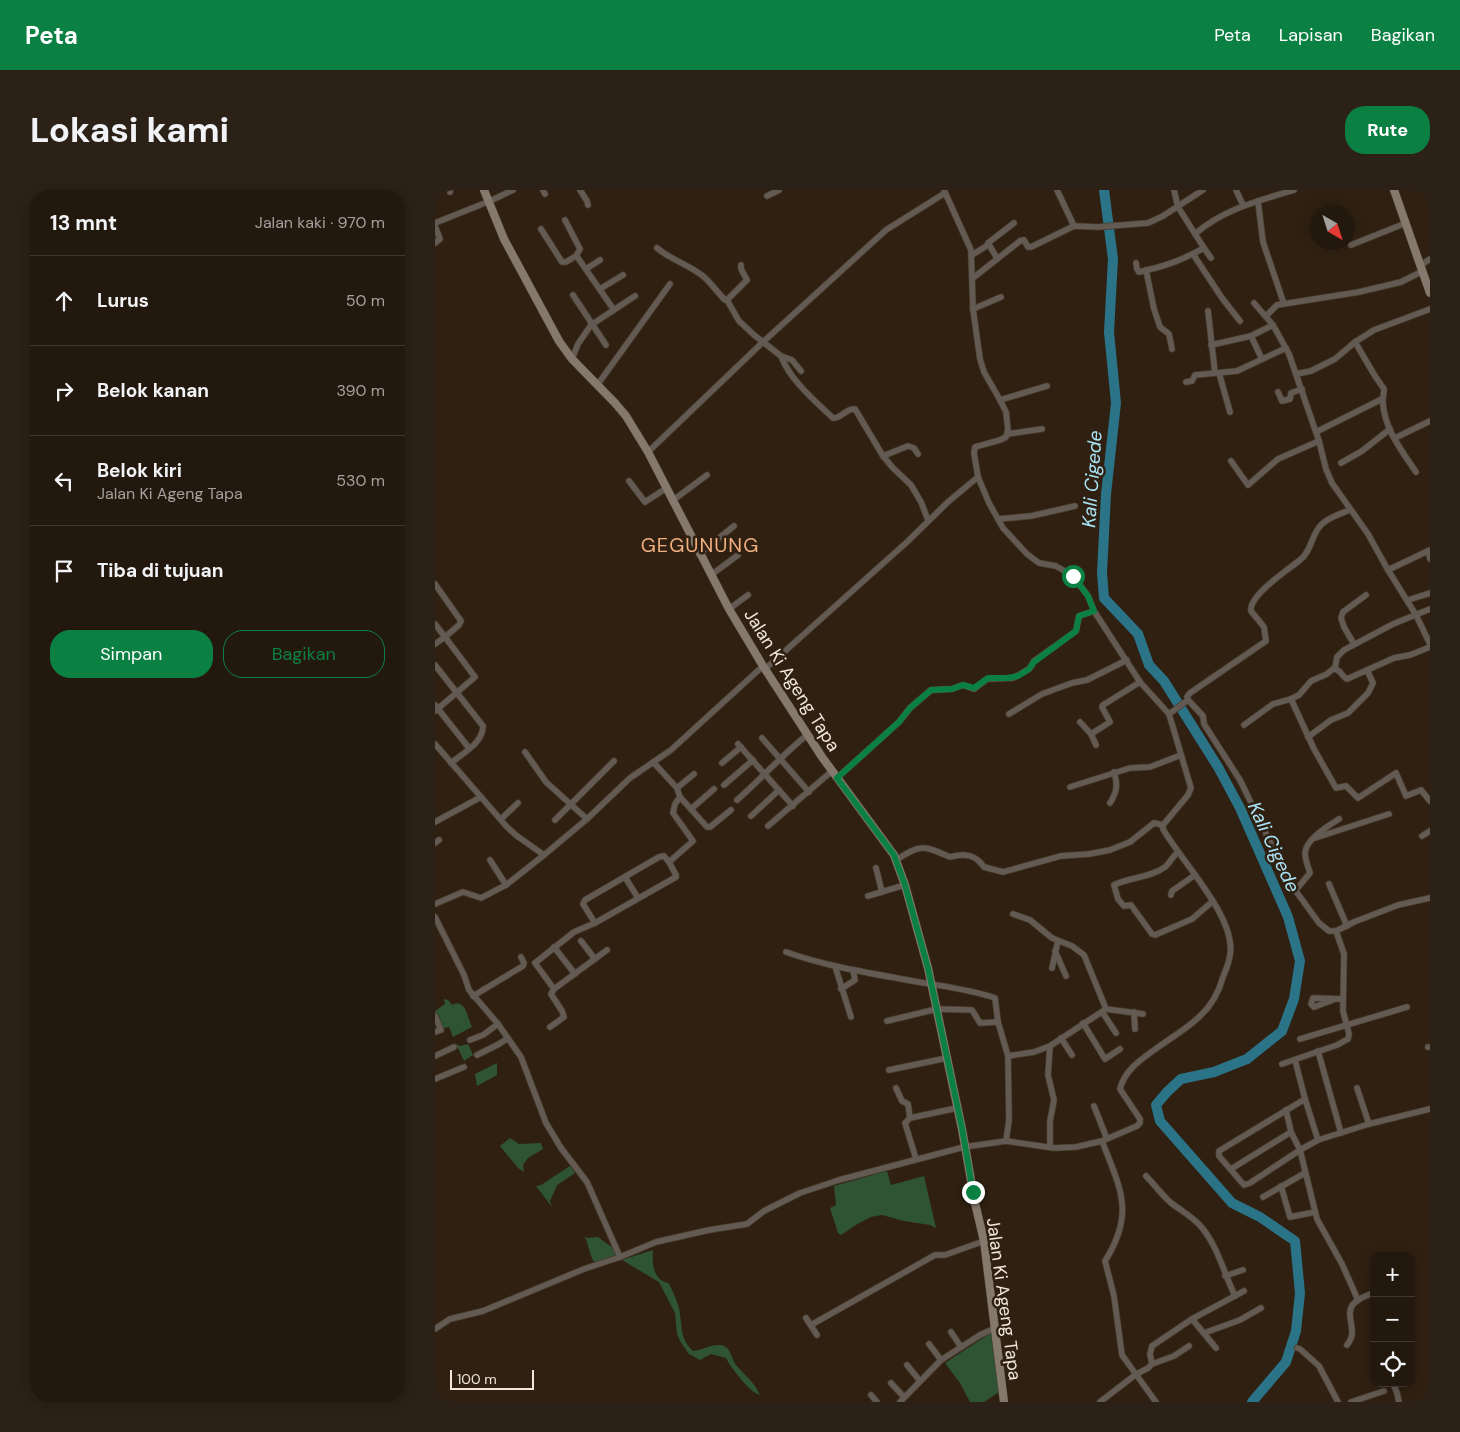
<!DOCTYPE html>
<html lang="id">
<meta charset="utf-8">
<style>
:root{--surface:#23180d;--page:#2b2116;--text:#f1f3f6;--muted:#a3a09d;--line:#40372e;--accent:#0b8043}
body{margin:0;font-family:"DM Sans",sans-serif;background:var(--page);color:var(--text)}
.controls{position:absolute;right:15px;bottom:15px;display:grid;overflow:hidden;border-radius:10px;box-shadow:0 2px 12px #0003}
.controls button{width:45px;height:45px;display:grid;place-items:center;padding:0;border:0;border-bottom:1px solid var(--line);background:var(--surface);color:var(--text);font:25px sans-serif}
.compass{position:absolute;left:875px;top:15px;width:45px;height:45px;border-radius:50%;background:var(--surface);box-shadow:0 2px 12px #0003;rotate:141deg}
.scale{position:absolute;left:15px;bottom:12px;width:84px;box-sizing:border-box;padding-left:5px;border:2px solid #f0e6dc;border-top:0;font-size:14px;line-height:18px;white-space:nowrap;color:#f0e6dc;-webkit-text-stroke:4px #2f2011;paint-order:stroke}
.stop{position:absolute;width:15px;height:15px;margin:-11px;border:4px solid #0b8043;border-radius:50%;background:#fff}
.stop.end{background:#0b8043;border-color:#fff;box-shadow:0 1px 5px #0008}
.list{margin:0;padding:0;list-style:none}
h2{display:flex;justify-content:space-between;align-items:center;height:65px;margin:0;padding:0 20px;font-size:21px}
h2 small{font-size:16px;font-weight:400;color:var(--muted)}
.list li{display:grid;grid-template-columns:32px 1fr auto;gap:15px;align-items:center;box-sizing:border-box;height:90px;padding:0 20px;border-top:1px solid var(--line)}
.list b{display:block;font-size:19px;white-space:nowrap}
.list p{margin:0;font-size:16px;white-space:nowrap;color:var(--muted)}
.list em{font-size:16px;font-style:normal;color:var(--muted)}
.actions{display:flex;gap:10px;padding:15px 20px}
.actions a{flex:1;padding:11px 0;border:1px solid var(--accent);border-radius:20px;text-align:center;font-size:18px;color:var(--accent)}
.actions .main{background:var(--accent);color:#fff}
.icon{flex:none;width:28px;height:28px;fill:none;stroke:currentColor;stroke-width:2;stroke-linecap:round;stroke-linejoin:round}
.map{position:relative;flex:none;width:995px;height:1212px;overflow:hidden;border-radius:20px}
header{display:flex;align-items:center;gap:30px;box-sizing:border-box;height:70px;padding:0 25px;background:var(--accent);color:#fff}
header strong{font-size:24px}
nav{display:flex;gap:28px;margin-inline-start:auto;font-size:18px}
.intro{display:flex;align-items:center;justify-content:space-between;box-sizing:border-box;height:120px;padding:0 30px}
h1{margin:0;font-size:35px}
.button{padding:12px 22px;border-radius:20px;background:var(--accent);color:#fff;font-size:18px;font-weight:700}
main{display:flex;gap:30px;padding:0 30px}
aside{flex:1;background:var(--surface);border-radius:20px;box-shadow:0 2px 12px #0003}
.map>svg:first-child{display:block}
.green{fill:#2e5433}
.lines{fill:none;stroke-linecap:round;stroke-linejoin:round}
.river{stroke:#2b7488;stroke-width:10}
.street-casing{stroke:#4a3c2d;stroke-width:7}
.secondary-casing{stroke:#4a3c2d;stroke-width:9}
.street{stroke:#625a53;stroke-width:5.5}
.secondary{stroke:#85786d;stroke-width:8}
.route{stroke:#0b8043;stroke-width:6}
.labels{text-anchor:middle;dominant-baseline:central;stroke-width:5;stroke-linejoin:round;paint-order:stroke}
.street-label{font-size:18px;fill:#f0e6dc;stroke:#2f2011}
.water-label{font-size:19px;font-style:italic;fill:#aae4f7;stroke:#2f2011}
.quarter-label{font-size:20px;letter-spacing:1px;fill:#f0ae7e;stroke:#2f2011}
</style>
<header>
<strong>Peta</strong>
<nav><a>Peta</a><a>Lapisan</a><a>Bagikan</a></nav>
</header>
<div class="intro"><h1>Lokasi kami</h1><a class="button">Rute</a></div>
<main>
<aside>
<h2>13 mnt<small>Jalan kaki · 970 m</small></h2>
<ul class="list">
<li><svg class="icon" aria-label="ahead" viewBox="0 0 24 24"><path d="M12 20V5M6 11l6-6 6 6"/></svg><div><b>Lurus</b></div><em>50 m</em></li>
<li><svg class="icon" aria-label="right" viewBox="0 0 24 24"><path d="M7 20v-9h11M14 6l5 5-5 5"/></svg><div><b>Belok kanan</b></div><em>390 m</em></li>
<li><svg class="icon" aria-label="left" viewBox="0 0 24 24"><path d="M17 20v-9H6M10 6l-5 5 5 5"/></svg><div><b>Belok kiri</b><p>Jalan Ki Ageng Tapa</p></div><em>530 m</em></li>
<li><svg class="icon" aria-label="arrive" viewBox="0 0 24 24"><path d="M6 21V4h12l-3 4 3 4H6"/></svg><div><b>Tiba di tujuan</b></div></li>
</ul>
<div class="actions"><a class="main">Simpan</a><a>Bagikan</a></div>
</aside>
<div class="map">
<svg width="995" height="1212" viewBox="0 0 995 1212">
<rect width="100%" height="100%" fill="#2f2011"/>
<g class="green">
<path d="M9,809L13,810L17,815C31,808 32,827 37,837L18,847L14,837L9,838L0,821L10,814Z"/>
<polygon points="21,854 25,856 33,854 38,865 29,871"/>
<polygon points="62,873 62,885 42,896 40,884"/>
<polygon points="75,948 84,954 106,953 108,959 93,968 88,975 89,982 83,978 65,956"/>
<polygon points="135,976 140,983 122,995 115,1011 117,1017 101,996 106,995"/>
<polygon points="452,981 456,995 489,986 501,1038 495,1035 469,1031 447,1025 436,1027 424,1033 406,1045 403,1043 395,1018 401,1015 399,996"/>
<path d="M149,1046L152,1048L163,1047L178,1058L181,1066L159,1072C154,1064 154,1054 149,1046Z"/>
<path d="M218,1060C217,1073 218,1090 233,1093C237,1098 245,1117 245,1124C247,1138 246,1151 258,1161C267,1160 277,1154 285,1155C296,1156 296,1168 301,1175C310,1186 319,1191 325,1205C315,1203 296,1178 291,1168L276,1164L265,1170L254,1164L245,1151L242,1144L240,1123L224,1092L187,1070Z"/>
<polygon points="557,1142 564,1202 549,1212 535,1212 525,1193 510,1173"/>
</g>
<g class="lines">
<polyline class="river" points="669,0 678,69 674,142 681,213 671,304 667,383 669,408 703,444 714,475 729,491 783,577 805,618 846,711 853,727 865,771 859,809 847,841 812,869 779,882 746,889 732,902 721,915 725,931 797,1013 825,1027 860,1051 865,1103 861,1141 851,1172 817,1212"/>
<defs>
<g id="street">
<polyline points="108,0 110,4"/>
<polyline points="145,0 152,11 153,15"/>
<polyline points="622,0 639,36"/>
<polyline points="801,0 808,15"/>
<polyline points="15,2 15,0"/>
<polyline points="332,6 344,0"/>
<polyline points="823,11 828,52 849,114"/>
<polyline points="130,30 145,59 141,66"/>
<polyline points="0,33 55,11 78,0"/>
<polyline points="0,36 5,49 0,53"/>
<polyline points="106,39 127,72 131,72 141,66 143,68 179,120"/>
<path d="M760,44C789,19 823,11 859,0"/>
<polyline points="916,55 971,33"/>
<path d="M222,58C236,70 255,75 269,87C276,93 283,103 290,110H292"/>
<polyline points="769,58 776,68"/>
<polyline points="758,64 787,108 805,131"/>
<polyline points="537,65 553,55"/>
<polyline points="562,68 553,53 579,33"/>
<path d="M701,73L702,79L704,82C731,76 745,71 769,58L743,17L739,0"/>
<polyline points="306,75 306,79 312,90 292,110 304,131 319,145 346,166 357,170 366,181"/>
<polyline points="986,75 995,69"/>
<polyline points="151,79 165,70"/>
<polyline points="711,80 719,119 725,137 734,144 737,159"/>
<polyline points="538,88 585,51 589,50 593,57 596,57 639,36 663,37 713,33 728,26 768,0"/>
<polyline points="165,99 188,85"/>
<polyline points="138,105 171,155"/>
<polyline points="819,113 838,135 854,164 884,251 891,279 897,293 933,344 953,380 981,425 995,454"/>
<polyline points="538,119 566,107"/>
<polyline points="773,121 780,183"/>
<polyline points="831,126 842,115 924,102 966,92 988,81"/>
<polyline points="816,146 827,169"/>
<path d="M920,152L940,186L949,199C949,205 947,209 948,214C950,240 967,261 981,282"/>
<polyline points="776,155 816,146 838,135"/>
<path d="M346,166C355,190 379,210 398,228C406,229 411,218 420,219L448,266L458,278L476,295L486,312L493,330"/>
<polyline points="137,169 143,154 156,135 200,106"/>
<polyline points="784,183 795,222"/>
<polyline points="861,184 876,181 900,169 920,152 939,140 995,119"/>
<polyline points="751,192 757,191 760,185 802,181 851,158"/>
<polyline points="163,194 235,94"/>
<polyline points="843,202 847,211 855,209 856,203 867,199"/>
<polyline points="565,210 612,196"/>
<polyline points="881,242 947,209"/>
<polyline points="573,244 607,239"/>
<polyline points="960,248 995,231"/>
<polyline points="213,262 328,152 451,40 510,3"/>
<polyline points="448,266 473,256 479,258 483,264"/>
<polyline points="796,271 813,295 843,269 884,251"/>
<polyline points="906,273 927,261 955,239"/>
<polyline points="194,291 210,312 230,299"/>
<polyline points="237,311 272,285"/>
<polyline points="563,329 596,326 640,316"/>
<polyline points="993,361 995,369"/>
<polyline points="264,364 299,336"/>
<polyline points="953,380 995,360"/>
<polyline points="276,385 303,365"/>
<polyline points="0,394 26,431 24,435 10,447 0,434"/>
<polyline points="973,410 995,403"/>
<polyline points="294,419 313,405"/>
<polyline points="0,454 10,447 40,487 0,521"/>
<polyline points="919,454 909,437 906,428 908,422 931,405"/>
<path d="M0,475L48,536C48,553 28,563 16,573"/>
<polyline points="900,478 902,467 909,460 958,434 995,419"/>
<polyline points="330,479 472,352 514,311 543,287"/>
<polyline points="856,509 879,559 901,598 911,596 923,608 961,583 971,606 986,600 995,611"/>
<path d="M753,510L752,507L755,503L831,451L829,437L816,421C814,405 854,379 865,370C877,361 876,344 887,334C894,327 905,324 915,320"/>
<polyline points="753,510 768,526 769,534 805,590 855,693 884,733 894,741 901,741"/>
<polyline points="0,515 34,558"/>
<polyline points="574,524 607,504 637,493 652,490 692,470"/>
<polyline points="734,524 753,510"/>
<polyline points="645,532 656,544 661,555"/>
<path d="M809,535L838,514L856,509L864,505L876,491L892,484L898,479C905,478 907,487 912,489L959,468L975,465L995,457"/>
<polyline points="656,544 675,532 667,517 668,515 705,492"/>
<polyline points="873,547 896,530 913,523 933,503 938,493 932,480"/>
<polyline points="327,548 374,602"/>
<polyline points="0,554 72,637 82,646 109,665"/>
<polyline points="303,554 358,616"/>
<polyline points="90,562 111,592 152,629"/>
<polyline points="218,572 242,598 245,607 272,637 275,637 296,620"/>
<polyline points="287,573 306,557"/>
<polyline points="402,588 464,532 475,518 496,500 517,499 528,495 539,499 552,489 578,488 589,482 595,478 599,471 641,441 644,426 659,421"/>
<polyline points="289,595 318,570"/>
<polyline points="635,597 695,578 715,577 746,565"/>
<polyline points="242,598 259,584"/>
<path d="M302,610C326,589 347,565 372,545"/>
<path d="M675,613C682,602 683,595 679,582"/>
<polyline points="256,619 279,599"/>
<polyline points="316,626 344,600"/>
<polyline points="66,629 83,613"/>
<polyline points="120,630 179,571"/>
<polyline points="0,632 46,607"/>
<polyline points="333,636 397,581"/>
<polyline points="987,646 995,641"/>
<polyline points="880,648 954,624"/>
<polyline points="0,653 4,650"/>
<path d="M743,662C738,666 734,674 730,677C715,688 695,687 679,695L683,709L689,716L696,715L717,744L720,745L757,729L778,711"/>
<polyline points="55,670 71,695"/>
<path d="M461,670C486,654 488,655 515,667C529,663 540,664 549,677L568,682L626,666L654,664L675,660L695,652L719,633L728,635"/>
<polyline points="441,678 447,702"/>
<polyline points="190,687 203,708"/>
<polyline points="894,694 912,736"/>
<path d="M860,701L875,683C873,677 870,669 870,663C871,649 893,636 904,629"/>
<polyline points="736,705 737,701 760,685"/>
<polyline points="433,706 470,695"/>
<polyline points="0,714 28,702 46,708 71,695 109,665 152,629 195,588 236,560 328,476"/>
<polyline points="0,727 29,785 34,800 63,834 86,867 111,933 126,958 152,992 185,1067"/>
<polyline points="160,733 241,687 241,685 234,672 258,651 238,623 240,614 245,607"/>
<polyline points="146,751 160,769"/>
<polyline points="119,757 140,784"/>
<polyline points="172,760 119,799 100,773 139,742 160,733 148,714 150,710 224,667 229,666 234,672"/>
<polyline points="620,761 631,786"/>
<path d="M351,762C396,778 442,784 489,793C513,797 537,800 560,808L563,832L573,866"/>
<polyline points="400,776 416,827"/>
<polyline points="617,778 623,751"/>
<polyline points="406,799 420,790 418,780"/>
<polyline points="38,806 88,776 89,773 86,767"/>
<polyline points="898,810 879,817 876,814 878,808 907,809"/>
<polyline points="671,819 708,824"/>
<polyline points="699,822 700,839"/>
<polyline points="668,823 681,843"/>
<polyline points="0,826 6,840 0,842"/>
<polyline points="452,831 502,819 537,820 545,833 563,832"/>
<polyline points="648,833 670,869 685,859"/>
<polyline points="115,837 129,827 127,821 116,804 119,799"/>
<polyline points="626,848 637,865"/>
<polyline points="865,849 972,817"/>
<polyline points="35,850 48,845 63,834"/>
<polyline points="615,856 613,885 619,910 615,931 615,957"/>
<polyline points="993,857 995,857"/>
<polyline points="883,861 906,943"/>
<polyline points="42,865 64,854 73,848"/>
<polyline points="0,866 19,857"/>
<polyline points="860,870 870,909 883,950"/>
<polyline points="847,874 902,855 913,849 914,844 908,821 909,764 901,741 919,732 963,715 995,708"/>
<polyline points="454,880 512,868"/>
<polyline points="0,889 29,877"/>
<polyline points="461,898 467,911 473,914 475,928"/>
<polyline points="922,898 934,934"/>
<polyline points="870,909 784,961 784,966 809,995 815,993 865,960 883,950 934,934 995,919"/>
<polyline points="659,916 672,949"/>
<polyline points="851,920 856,942 865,960 882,1029 907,1074 923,1110"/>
<polyline points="571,951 574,930 573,866 599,862 615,856 671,819 649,765 637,756 617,748 595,730 578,724"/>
<path d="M667,951C686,1000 700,1023 670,1071L679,1106L687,1165L721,1212"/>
<polyline points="481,969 470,933 475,928 522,918"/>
<polyline points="796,979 856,942"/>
<path d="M711,986C719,994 726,1004 735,1012C746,1021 759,1027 768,1039C783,1058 789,1083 800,1106"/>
<polyline points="846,996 855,1027 880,1022"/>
<polyline points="828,1007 870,983"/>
<polyline points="790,1086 808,1080"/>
<polyline points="371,1128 382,1145"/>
<polyline points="757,1129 781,1158"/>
<polyline points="376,1135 500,1065 510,1065 549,1051"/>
<path d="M0,1139L15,1129L48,1121L149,1079L185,1067L221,1052L274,1040L312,1034L329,1021L365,1003L404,990L529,957L571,951L619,958L641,957L667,951L702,936L705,933V929L685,899C690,878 710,867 726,855C739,846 754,837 765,826C777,815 784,802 788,787C791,780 794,772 795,765C802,728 746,671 728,639V635L753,605L756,598L734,524L705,492L659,421L653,406L638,386L621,376L604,373L592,364L568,338L554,313L543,287L539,263L540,257L565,250L571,247L573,240L571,222L565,210L549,182L545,169L538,119L536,60L509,0"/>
<polyline points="516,1142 526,1157"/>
<polyline points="769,1143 805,1130 826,1118"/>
<polyline points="494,1154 506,1170"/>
<path d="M912,1155C929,1135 894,1117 939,1103"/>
<polyline points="862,1158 865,1159 884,1176 903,1212"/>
<polyline points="717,1174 739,1166 754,1156"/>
<polyline points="472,1175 485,1191"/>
<polyline points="456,1193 469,1207"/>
<polyline points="958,1193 962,1203 964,1212"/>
<polyline points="436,1205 442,1212"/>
<polyline points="465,1212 506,1170 545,1145 560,1138"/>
<polyline points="665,1212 700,1185 713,1178 717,1174 715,1164 717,1156 757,1129 809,1101"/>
<polyline points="916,1212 949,1201"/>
</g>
<g id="secondary">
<polyline points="49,0 69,49 124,151 137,169 180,213 191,226 213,262 294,419 328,476 387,567 459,665 470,695 493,778 527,939 540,1013 549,1051 569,1212"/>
<polyline points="959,0 995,103"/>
</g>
</defs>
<use href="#street" class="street-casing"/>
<use href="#secondary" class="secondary-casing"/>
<use href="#street" class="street"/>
<use href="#secondary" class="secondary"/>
</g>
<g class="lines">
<polyline class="route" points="538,1002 527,938 493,778 470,695 459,665 402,588 464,532 475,518 496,500 517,499 528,495 539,498 553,488 573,488 583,486 594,479 599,472 641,441 644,426 659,421 653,406 638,386"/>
</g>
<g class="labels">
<g class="street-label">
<text transform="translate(357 490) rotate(58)">Jalan Ki Ageng Tapa</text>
<text transform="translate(569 1109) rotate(82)">Jalan Ki Ageng Tapa</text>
</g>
<g class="water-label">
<text transform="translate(657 289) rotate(-86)">Kali Cigede</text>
<text transform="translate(839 657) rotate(65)">Kali Cigede</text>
</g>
<g class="quarter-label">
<text x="265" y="355">GEGUNUNG</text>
</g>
</g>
</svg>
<div class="controls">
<button>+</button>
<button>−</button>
<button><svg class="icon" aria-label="locate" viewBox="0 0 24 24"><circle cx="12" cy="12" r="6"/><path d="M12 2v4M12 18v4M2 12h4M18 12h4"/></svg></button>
</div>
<svg class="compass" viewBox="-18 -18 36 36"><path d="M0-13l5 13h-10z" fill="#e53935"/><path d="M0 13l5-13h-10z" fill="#a3a09d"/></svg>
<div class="scale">100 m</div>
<div class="stop" style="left:638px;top:386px"></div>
<div class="stop end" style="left:538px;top:1002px"></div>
</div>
</main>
